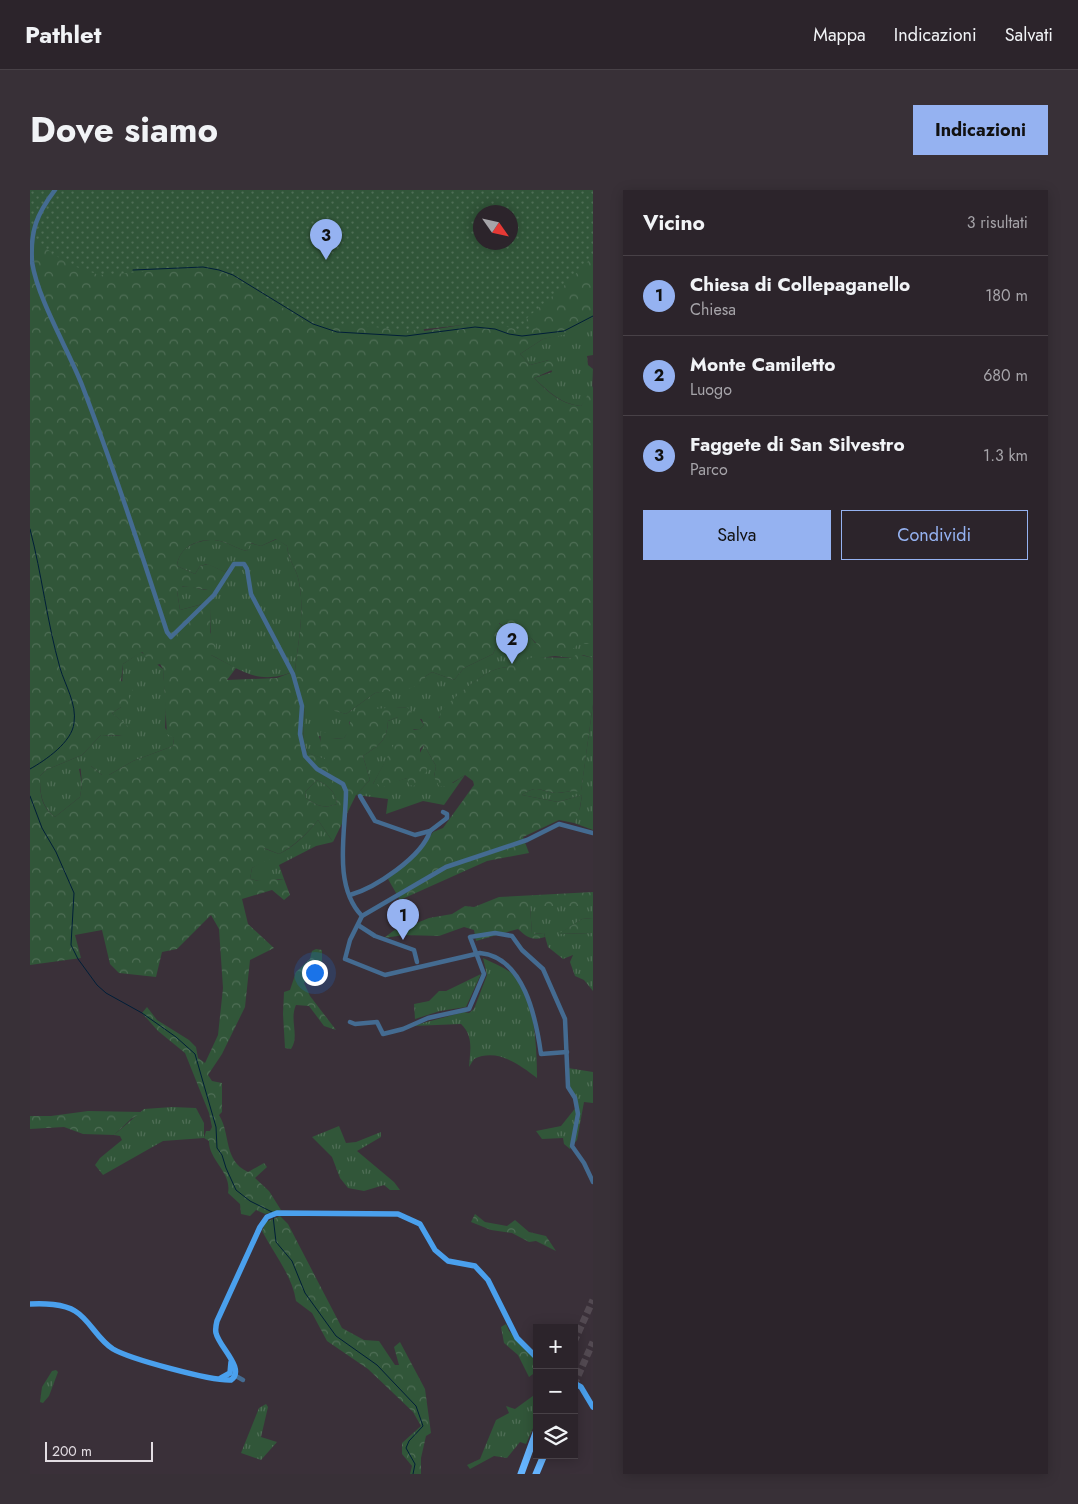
<!DOCTYPE html>
<html lang="it">
<meta charset="utf-8">
<style>
:root{--surface:#2c242b;--page:#383037;--text:#f1f3f6;--muted:#a6a4a9;--line:#484147;--accent:#95b2f1}
body{margin:0;font-family:Jost,sans-serif;background:var(--page);color:var(--text)}
.controls{position:absolute;right:15px;bottom:15px;display:grid;overflow:hidden;border-radius:0px;box-shadow:0 2px 12px #0003}
.controls button{width:45px;height:45px;display:grid;place-items:center;padding:0;border:0;border-bottom:1px solid var(--line);background:var(--surface);color:var(--text);font:25px sans-serif}
.compass{position:absolute;left:443px;top:15px;width:45px;height:45px;border-radius:50%;background:var(--surface);box-shadow:0 2px 12px #0003;rotate:124deg}
.scale{position:absolute;left:15px;bottom:12px;width:108px;box-sizing:border-box;padding-left:5px;border:2px solid #e3dde3;border-top:0;font-size:14px;line-height:18px;white-space:nowrap;color:#e3dde3;-webkit-text-stroke:4px #3a3039;paint-order:stroke}
.you{position:absolute;left:284px;top:782px;width:18px;height:18px;margin:-12px;border:4px solid #fff;border-radius:50%;background:#1a73e8;box-shadow:0 0 0 8px #1a73e833}
.badge{display:grid;place-items:center;width:32px;height:32px;border-radius:50%;background:var(--accent);color:#111;font-size:16px;font-weight:700}
.pin{position:absolute;translate:-50% -41px;filter:drop-shadow(0 1px 2px #0008)}
.pin::after{content:'';position:absolute;top:26px;width:18px;height:15px;background:inherit;clip-path:polygon(0 0,100% 0,50% 100%)}
.list{margin:0;padding:0;list-style:none}
h2{display:flex;justify-content:space-between;align-items:center;height:65px;margin:0;padding:0 20px;font-size:21px}
h2 small{font-size:16px;font-weight:400;color:var(--muted)}
.list li{display:grid;grid-template-columns:32px 1fr auto;gap:15px;align-items:center;box-sizing:border-box;height:80px;padding:0 20px;border-top:1px solid var(--line)}
.list b{display:block;font-size:19px;white-space:nowrap}
.list p{margin:0;font-size:16px;white-space:nowrap;color:var(--muted)}
.list em{font-size:16px;font-style:normal;color:var(--muted)}
.actions{display:flex;gap:10px;padding:15px 20px}
.actions a{flex:1;padding:11px 0;border:1px solid var(--accent);border-radius:0px;text-align:center;font-size:18px;color:var(--accent)}
.actions .main{background:var(--accent);color:#111}
.icon{flex:none;width:28px;height:28px;fill:none;stroke:currentColor;stroke-width:2;stroke-linecap:round;stroke-linejoin:round}
.map{position:relative;flex:none;width:563px;height:1284px;overflow:hidden;border-radius:0px}
header{display:flex;align-items:center;gap:30px;box-sizing:border-box;height:70px;padding:0 25px;background:var(--surface);border-bottom:1px solid var(--line)}
header strong{font-size:24px}
nav{display:flex;gap:28px;margin-inline-start:auto;font-size:18px}
.intro{display:flex;align-items:center;justify-content:space-between;box-sizing:border-box;height:120px;padding:0 30px}
h1{margin:0;font-size:35px}
.button{padding:12px 22px;border-radius:0px;background:var(--accent);color:#111;font-size:18px;font-weight:700}
main{display:flex;gap:30px;padding:0 30px}
aside{flex:1;background:var(--surface);border-radius:0px;box-shadow:0 2px 12px #0003}
.map>svg:first-child{display:block}
.grass{fill:url(#grass-tufts)}
.forest{fill:url(#forest-crowns);fill-rule:evenodd}
.park{fill:url(#park-dots);fill-rule:evenodd}
.lines{fill:none;stroke-linecap:round;stroke-linejoin:round}
.stream{stroke:#001e38;stroke-width:1}
.highway-tunnel{stroke:#534a52;stroke-width:7;stroke-dasharray:7 3.5;stroke-linecap:butt}
.minor{stroke:#446b91;stroke-width:4.5}
.major{stroke:#4aa0ed;stroke-width:5.5}
.highway{stroke:#65b4fe;stroke-width:7}
</style>
<header>
<strong>Pathlet</strong>
<nav><a>Mappa</a><a>Indicazioni</a><a>Salvati</a></nav>
</header>
<div class="intro"><h1>Dove siamo</h1><a class="button">Indicazioni</a></div>
<main>
<div class="map">
<svg width="563" height="1284" viewBox="0 0 563 1284">
<defs>
<pattern id="grass-tufts" width="24" height="20" patternUnits="userSpaceOnUse" patternTransform="scale(1.25)"><rect width="24" height="20" fill="#315639"/><path d="M3 7l-1-3M5 7V3M7 7l1-3M15 17l-1-3M17 17v-4M19 17l1-3" fill="none" stroke="#4f6e56"/></pattern>
<pattern id="forest-crowns" width="20" height="18" patternUnits="userSpaceOnUse" patternTransform="scale(1.25)"><rect width="20" height="18" fill="#315639"/><path d="M2 6a3 3 0 1 1 6 0M12 15a3 3 0 1 1 6 0" fill="none" stroke="#4f6e56"/></pattern>
<pattern id="park-dots" width="8" height="8" patternUnits="userSpaceOnUse" patternTransform="scale(1.25)"><rect width="8" height="8" fill="#315639"/><path d="M2 2h.1M6 6h.1" fill="none" stroke="#4f6e56" stroke-width="1.8" stroke-linecap="round"/></pattern>
</defs>
<rect width="100%" height="100%" fill="#3a3039"/>
<g class="grass">
<path d="M563,128V165L557,166L558,175L563,179L562,202L551,216C531,214 519,202 504,188L522,182L519,170L500,175L490,164L513,149L538,143Z"/>
<path d="M247,349L257,356C258,370 267,379 269,392C275,422 268,452 265,481C228,496 213,481 181,465L180,412L150,420L147,401L149,397C160,394 169,400 180,400L203,374L195,382L177,374L170,376L165,384L147,376C149,357 166,350 184,350C194,350 207,359 217,361L220,353L231,356Z"/>
<path d="M468,433L483,443L482,452L491,447L501,448L505,453L563,454V468L553,465L542,468L525,466L478,472V477C456,478 434,500 419,514C414,518 412,525 407,530L390,529L394,535L390,539H384L360,563L343,594L364,592L377,588L394,555L406,576L404,587L423,593L435,585L414,615L393,611L356,624L358,609L326,605L340,590L333,566C349,555 357,552 358,531L368,527L377,517L343,520L319,532V541L314,548L302,549L289,546L296,570L278,563L273,551L275,516L277,512L316,524L345,503L390,494L396,486L402,482L424,490L434,478L463,464L471,444Z"/>
<path d="M111,462L133,479L136,517L135,538L144,548L143,556L103,571L79,585H72L61,576L49,579L52,594L50,607L25,627C11,616 10,603 10,586L16,580L52,565L71,545L89,546L104,542L82,523L91,517L93,474Z"/>
<path d="M563,514V640L544,633L550,618L552,605L528,612L492,605C509,593 511,603 527,603C535,603 542,600 551,601Z"/>
<path d="M287,590C299,596 305,601 307,614C294,619 287,616 276,608L275,602Z"/>
<path d="M288,630L303,652L286,656L249,675L254,689L229,691L220,689L222,678L230,673L233,658L249,664C263,658 279,642 288,630Z"/>
<polygon points="500,716 563,716 563,728 552,729 529,744 563,743 563,801 554,790 545,786 540,772 543,765 533,769 518,757 514,743 502,744"/>
<path d="M453,768C463,773 476,778 484,785C505,806 507,860 507,888C489,874 467,858 444,869L439,877C440,861 444,846 431,834L382,836L434,822L439,823L444,819L457,785Z"/>
<polygon points="451,784 436,817 410,821 385,829 384,814 399,811 409,801 416,801"/>
<polygon points="538,878 563,882 563,913 554,912 547,950 540,959 534,954 533,948 512,949 506,941 531,936 547,916 538,892"/>
<polygon points="142,917 166,918 174,933 174,948 133,951 73,985 65,975 70,968 92,950 90,946 84,945 114,919"/>
<polygon points="309,936 316,953 326,952 351,942 351,947 327,961 364,992 370,1000 360,1000 354,995 334,1001 318,998 310,988 302,967 282,947"/>
<polygon points="26,1180 28,1182 19,1206 13,1213 10,1212 12,1197 22,1181"/>
<polygon points="507,1203 507,1229 496,1254 490,1252 477,1268 464,1266 440,1279 437,1275 450,1269 466,1230 479,1223 476,1216 485,1219"/>
<polygon points="236,1214 238,1217 231,1247 247,1252 231,1270 211,1263 229,1218"/>
</g>
<g class="forest">
<path d="M0,0H563V128L538,144L513,149L490,164L500,175L519,170L527,173L529,177L504,188C519,203 531,214 551,216L563,196V454H548L542,460L520,462L513,460L501,448L491,447V454L487,459L482,452L483,443L469,433L471,444L463,464L434,478L424,490L402,482L396,486L391,494L378,499L345,503L316,524L301,520L295,526L289,524L278,513L275,516L273,552L278,563L295,569L290,554L291,541L299,544L302,549L314,548C320,540 318,531 324,523C329,518 368,518 377,517L382,522L376,532L368,527L358,531C357,552 349,555 333,566L340,590L326,605L303,652L288,630C279,642 262,658 249,664L234,658L240,669L222,678L220,689L229,691L237,687L248,690L254,689L260,705L254,710L242,700L212,709L218,734L244,758L220,770L215,817L192,864L178,885L182,891L192,893V922L189,925C201,944 193,970 218,982L234,973L237,977L225,988L239,1001L251,1020L235,1024L226,1020L220,1026L211,1024L210,1014L198,1003C202,982 179,971 179,951L174,948L176,941H180L182,937L179,923L155,863L128,841L112,823L117,817L127,830L159,850L166,857L168,868L175,873L188,845L193,798L189,739L181,725L147,759L132,762L126,787L89,783L80,774L72,740L45,745L51,768L0,775ZM450,22H480V52H450ZM384,70L463,130L394,141ZM246,349L257,356C258,370 267,379 269,392C275,422 268,452 265,481L247,488L197,490L206,478L181,465L186,455L180,442L181,412L150,420L147,401L153,396L184,401L197,389L208,371L195,382L178,374L170,376L165,384L147,376C149,357 167,349 184,350C194,350 207,359 217,361L221,353L231,356ZM112,462L123,476L130,474L133,479L137,544L144,548L143,556L103,571L79,585H72L61,576L50,572L52,594L50,607L25,627C10,616 10,602 10,586L16,580L52,565L71,545L99,546L105,542L82,523L91,517L99,522L102,517L98,504L103,500L102,495L91,491L93,474ZM287,590C299,596 305,601 307,614C294,619 287,616 276,608L275,602Z"/>
<path d="M547,464L563,468V514L551,602C542,600 535,602 527,603C511,603 509,593 492,605L528,612L552,605L549,623L544,633L529,630L493,647L499,663L457,671L370,710L358,689L391,660L403,642L413,638L444,595L443,591L435,585L417,596H409L404,587L406,576L394,555L390,559V566L397,571V581L384,596L379,595L377,588L350,598L348,594H343L371,541L390,539L394,535L390,525H397L399,529H407L410,527V521C429,505 453,478 478,477V472L505,467L542,468Z"/>
<path d="M563,702V716H500L502,744L514,743L515,747C502,751 498,748 488,739L446,751L444,740L434,737L409,746L374,745L354,748L367,738L377,737L399,728L422,724L435,716L444,717L469,707Z"/>
<polygon points="563,728 563,743 528,744 552,729"/>
<path d="M286,759L292,760V771L288,779L292,785L278,788L274,793L280,806L306,840L294,836L279,816L266,815C259,830 270,846 261,859L255,858L253,824L254,802L260,800L266,782L280,769L282,761Z"/>
<polygon points="58,921 113,922 101,929 84,945 53,944 34,937 0,939 0,926 21,926"/>
<polygon points="445,1024 455,1032 477,1036 485,1030 499,1042 516,1046 526,1061 506,1051 499,1052 482,1043 461,1040 441,1032"/>
<path d="M250,1026L258,1034L312,1138L334,1150L349,1151L365,1175H369L364,1157L370,1152L395,1199L401,1243L396,1246L391,1268V1284H380L382,1276L372,1264V1253L391,1236L383,1222L338,1179L297,1151L282,1123L266,1111C262,1085 244,1064 232,1041L236,1032Z"/>
<polygon points="476,1134 479,1141 507,1170 507,1181 499,1187 488,1165 474,1153 471,1137"/>
</g>
<path class="park" d="M0,0H563V66L535,95L497,128L496,132L507,138L489,140L459,132L378,141L336,136H282L196,83L180,79L163,78L69,85L38,74L0,47ZM450,22H480V52H450Z"/>
<g class="lines">
<g class="stream">
<polyline points="103,80 173,77 189,80 203,85 283,134 307,142 376,146 445,137 465,139 479,144 492,146 534,141 563,126"/>
<path d="M0,339C12,385 17,432 30,478C35,495 47,514 44,533C42,552 16,570 0,579"/>
<polyline points="0,606 12,638 26,662 44,703 41,755 48,769 67,795 76,803 112,823 146,847 165,864 186,937 187,958 192,965 196,978 206,1000 220,1011 242,1022"/>
<polyline points="243,1026 246,1052 262,1071 275,1103 306,1146 347,1175 386,1216 393,1236 379,1251 376,1258 385,1274 383,1284"/>
</g>
<g class="highway-tunnel">
<polyline points="544,1152 563,1110"/>
<polyline points="544,1195 563,1152"/>
</g>
<g class="minor">
<path d="M25,0C7,24 0,40 2,72C8,110 38,159 52,195C83,276 110,359 137,442L141,447L184,405L204,374H214L217,379L221,404L263,484L272,516L270,544L275,566L287,579L313,594L316,601C316,640 302,695 332,726"/>
<polyline points="330,606 345,631 385,645 400,641 417,628 417,624 413,622"/>
<path d="M320,705C345,698 392,667 400,641"/>
<polyline points="328,735 345,746 384,760 387,772"/>
<polyline points="320,832 325,834 347,832 353,844 373,839 398,828 439,819 454,784 440,747 465,743 482,746 492,760 513,779 535,829 538,897 545,908 548,924 542,956 554,973 563,992"/>
<path d="M537,862L511,864C506,828 494,767 450,763L355,785L315,769L320,750L332,726L416,677L497,650L529,634L563,643"/>
<polyline points="204,1185 213,1190"/>
</g>
<g class="major">
<path d="M0,1114C13,1113 34,1114 45,1121C60,1130 67,1149 83,1159C100,1169 181,1191 201,1190C216,1179 189,1157 186,1143C185,1139 186,1135 187,1131L230,1037L237,1027L247,1023L368,1024L390,1034L405,1060L418,1071L445,1076L458,1090L487,1148L507,1168"/>
<polyline points="191,1188 200,1183 201,1172"/>
<polyline points="544,1193 551,1197 563,1217"/>
</g>
<g class="highway">
<polyline points="491,1284 507,1240"/>
<polyline points="506,1284 514,1265"/>
</g>
</g>
</svg>
<div class="controls">
<button>+</button>
<button>−</button>
<button><svg class="icon" aria-label="layers" viewBox="0 0 24 24"><path d="M12 4l9 5-9 5-9-5zM3 14l9 5 9-5"/></svg></button>
</div>
<svg class="compass" viewBox="-18 -18 36 36"><path d="M0-13l5 13h-10z" fill="#e53935"/><path d="M0 13l5-13h-10z" fill="#a6a4a9"/></svg>
<div class="scale">200 m</div>
<div class="you"></div>
<div class="pin badge" style="left:373px;top:750px">1</div>
<div class="pin badge" style="left:482px;top:474px">2</div>
<div class="pin badge" style="left:296px;top:70px">3</div>
</div>
<aside>
<h2>Vicino<small>3 risultati</small></h2>
<ul class="list">
<li><span class="badge">1</span><div><b>Chiesa di Collepaganello</b><p>Chiesa</p></div><em>180 m</em></li>
<li><span class="badge">2</span><div><b>Monte Camiletto</b><p>Luogo</p></div><em>680 m</em></li>
<li><span class="badge">3</span><div><b>Faggete di San Silvestro</b><p>Parco</p></div><em>1.3 km</em></li>
</ul>
<div class="actions"><a class="main">Salva</a><a>Condividi</a></div>
</aside>
</main>
